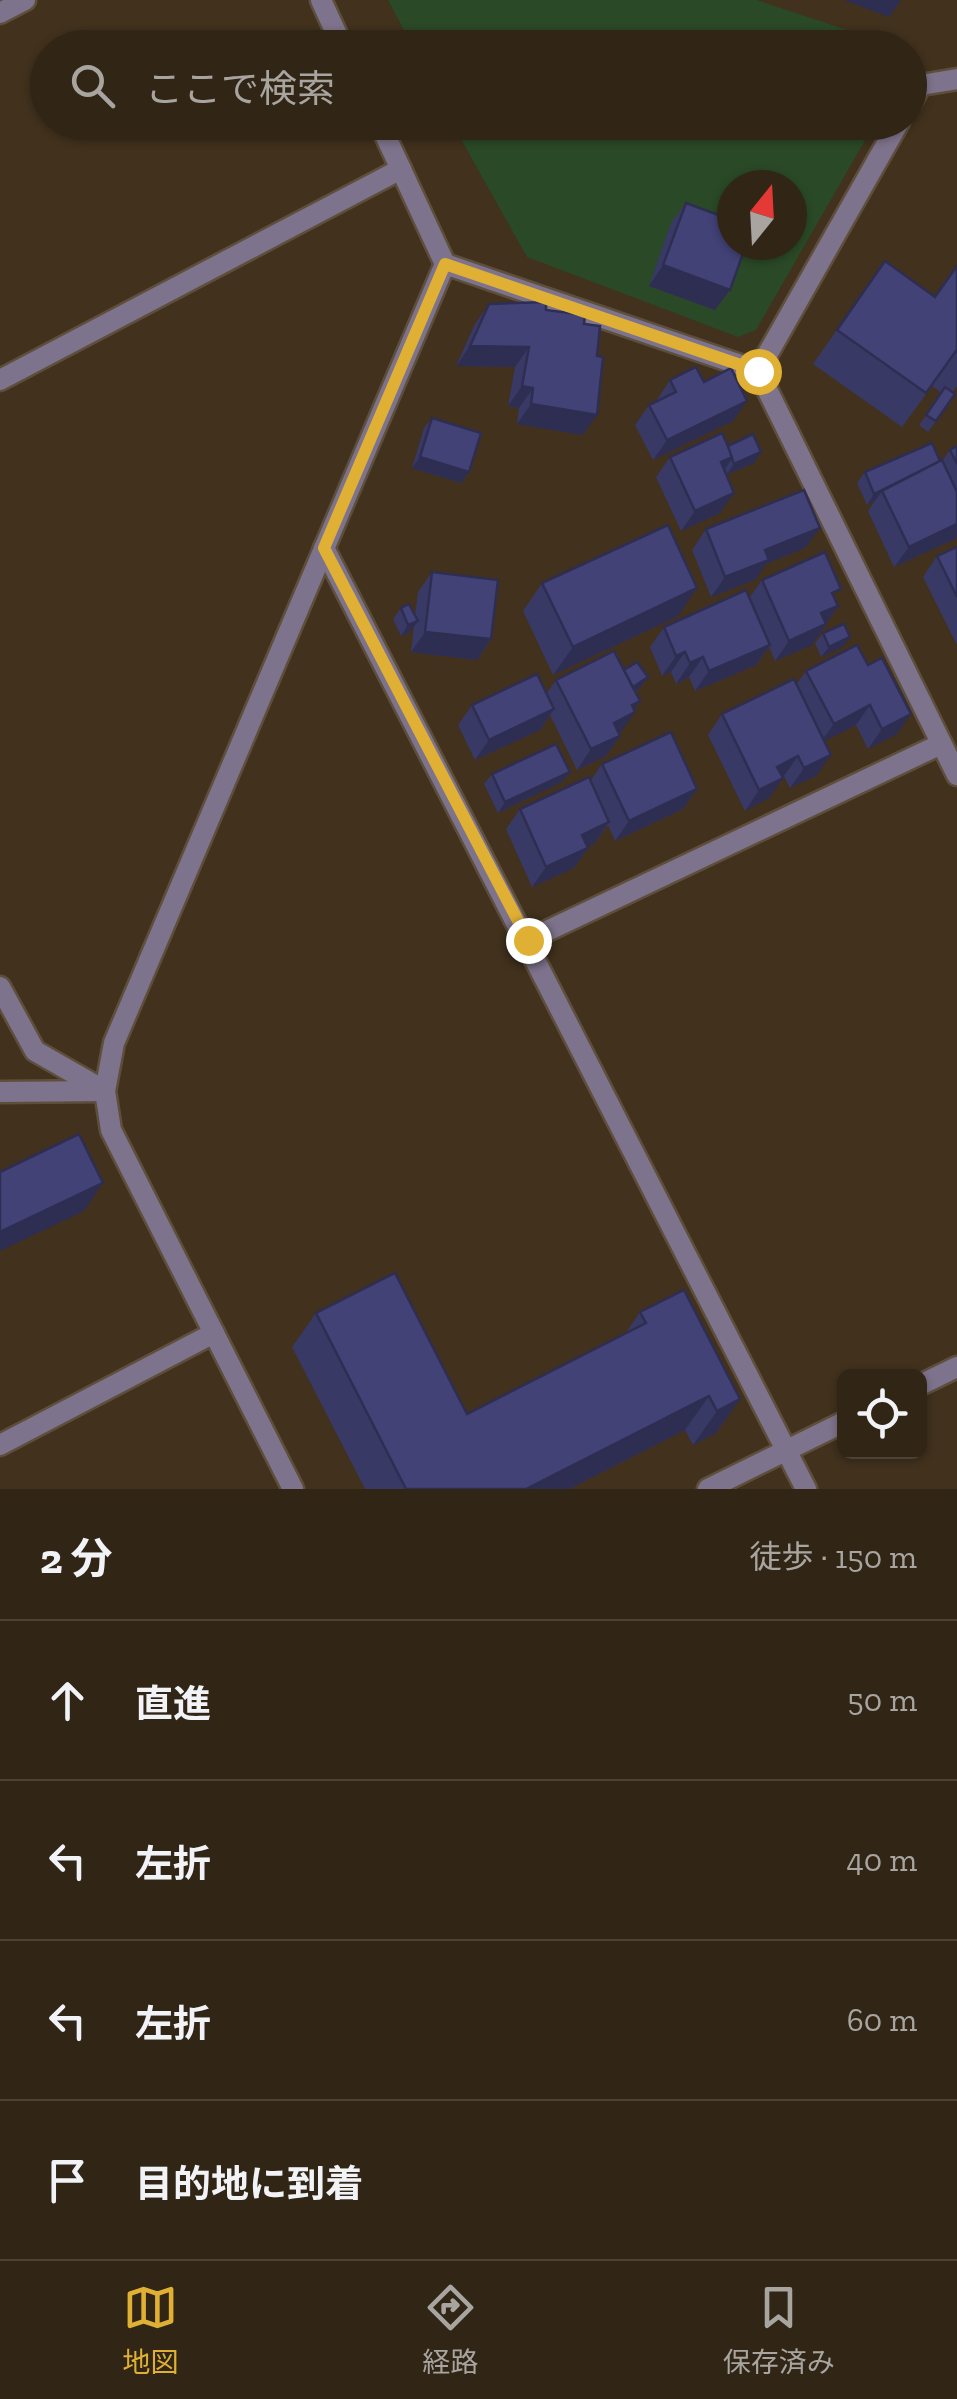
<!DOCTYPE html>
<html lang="ja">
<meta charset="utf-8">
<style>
:root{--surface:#312516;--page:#392d1f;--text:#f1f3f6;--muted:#a8a5a1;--line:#4c4235;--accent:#dfb034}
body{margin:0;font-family:"Zilla Slab","Noto Sans JP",serif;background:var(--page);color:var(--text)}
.controls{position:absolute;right:30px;bottom:30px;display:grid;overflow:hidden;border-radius:15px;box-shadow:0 2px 8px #0004}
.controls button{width:90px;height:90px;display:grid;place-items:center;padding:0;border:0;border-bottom:2px solid var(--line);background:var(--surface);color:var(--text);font:50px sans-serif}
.compass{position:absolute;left:717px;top:170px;width:90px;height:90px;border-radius:50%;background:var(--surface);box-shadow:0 2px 8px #0004;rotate:18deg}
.stop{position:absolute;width:30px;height:30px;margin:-22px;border:8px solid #dfb034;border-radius:50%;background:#fff}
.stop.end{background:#dfb034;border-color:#fff;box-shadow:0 2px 10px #0008}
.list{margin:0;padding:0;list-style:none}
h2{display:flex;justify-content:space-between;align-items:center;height:130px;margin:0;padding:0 40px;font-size:42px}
h2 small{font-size:32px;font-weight:400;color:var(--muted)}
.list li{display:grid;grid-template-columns:65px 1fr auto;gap:30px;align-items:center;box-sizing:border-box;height:160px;padding:0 40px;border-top:2px solid var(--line)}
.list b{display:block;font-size:38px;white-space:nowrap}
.list em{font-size:32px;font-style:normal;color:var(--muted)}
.icon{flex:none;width:55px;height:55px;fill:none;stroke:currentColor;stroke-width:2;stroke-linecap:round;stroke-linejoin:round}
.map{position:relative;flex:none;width:957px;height:1489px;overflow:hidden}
.search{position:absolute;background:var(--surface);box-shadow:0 2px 8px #0004;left:30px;right:30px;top:30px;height:110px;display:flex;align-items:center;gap:25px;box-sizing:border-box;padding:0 35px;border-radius:55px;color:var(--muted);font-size:38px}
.sheet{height:770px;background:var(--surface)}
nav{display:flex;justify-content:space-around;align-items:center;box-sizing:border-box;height:140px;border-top:2px solid var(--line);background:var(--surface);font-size:28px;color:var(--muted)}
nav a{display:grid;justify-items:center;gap:5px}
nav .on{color:var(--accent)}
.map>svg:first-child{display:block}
.green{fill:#2a4926;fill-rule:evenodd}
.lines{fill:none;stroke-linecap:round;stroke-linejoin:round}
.minor-casing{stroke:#5e4f3d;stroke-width:25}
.tertiary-casing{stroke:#5e4f3d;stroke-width:25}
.minor{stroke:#7e738c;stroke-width:20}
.tertiary{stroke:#7e738c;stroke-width:20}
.wall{fill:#393966}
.shaded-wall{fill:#2e2e53}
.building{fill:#424277;stroke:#2e2e53;stroke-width:2.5}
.route{stroke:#dfb034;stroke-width:12}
</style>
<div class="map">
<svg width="957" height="1489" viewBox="0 0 957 1489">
<rect width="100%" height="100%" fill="#41311d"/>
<g class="green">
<polygon points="388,0 757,0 898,47 413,47"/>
<path d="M452,123H875L756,330L738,337L527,257ZM732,185H792V245H732Z"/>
</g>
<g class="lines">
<defs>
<g id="minor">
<polyline points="0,13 25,0"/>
<polyline points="910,104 921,85 957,79"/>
<polyline points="758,371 899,122"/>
<polyline points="0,380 401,169"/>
<polyline points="324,548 806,1489"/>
<polyline points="528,940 941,744"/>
<polyline points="0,987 35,1051 105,1091"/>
<polyline points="0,1092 103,1091"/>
<polyline points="0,1445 214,1333"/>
</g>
<g id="tertiary">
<polyline points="321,0 343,48"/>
<polyline points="379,122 445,264 758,371 957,775"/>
<polyline points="920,1385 957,1367"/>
<polyline points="293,1489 111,1130 105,1091 114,1043 445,264"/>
<polyline points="708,1489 844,1422"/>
</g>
</defs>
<use href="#minor" class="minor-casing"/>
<use href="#tertiary" class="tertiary-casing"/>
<use href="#minor" class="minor"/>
<use href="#tertiary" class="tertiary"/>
</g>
<g class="wall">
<polygon points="686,203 715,310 649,286 671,223"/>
<polygon points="885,261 935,297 957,266 957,386 953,392 955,394 928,432 919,425 942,393 932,386 902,427 813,364"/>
<polygon points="489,304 546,310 584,324 583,435 517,424 519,408 508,406 515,367 456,366 475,324"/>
<polygon points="670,380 704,382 733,421 653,460 635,425 649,405 656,401"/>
<polygon points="432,418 469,472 461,483 412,468 424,428"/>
<polygon points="728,446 761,452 754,463 726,475 720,513 681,531 656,477 670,457"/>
<polygon points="957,446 957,536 955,539 894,567 868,511 875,501 867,505 857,483 865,472 942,461 950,450"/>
<polygon points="706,529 805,548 766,564 755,580 711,597 692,550"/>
<polygon points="957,547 957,645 923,577 937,556"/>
<polygon points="432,572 491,639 477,660 411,652 414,626 410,632 401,636 393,619 401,608 415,616 418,592"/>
<polygon points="762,580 835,598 838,606 812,645 775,661 769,647 756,665 695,691 689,677 676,684 671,672 662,676 650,647 664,627 749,598"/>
<polygon points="542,583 678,616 553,675 523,611"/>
<polygon points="823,633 843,647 821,657 815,643"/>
<polygon points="857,645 897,734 868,749 856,725 824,741 816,776 790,788 784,776 769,798 745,811 708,735 722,714 796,685 806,671"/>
<polygon points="624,670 648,677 640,688 635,692 640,701 634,709 635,712 619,733 620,736 606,756 577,770 550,715 540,730 475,760 458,725 472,705 546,694 556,680"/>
<polygon points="602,764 697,789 683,809 615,841 608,825 595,843 587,846 588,848 574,868 532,887 506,829 520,809 590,781"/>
<polygon points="570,772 562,782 498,813 484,784 492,774"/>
<polygon points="640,1312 740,1399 716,1433 693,1445 685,1430 569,1489 365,1489 292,1347 316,1313 467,1414 625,1334"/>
</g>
<g class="shaded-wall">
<polygon points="844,0 901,0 889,17"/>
<polygon points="663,265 730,290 715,310 649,286"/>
<polygon points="470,346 529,347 515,367 456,366"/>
<polygon points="522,386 533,388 519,408 508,406"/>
<polygon points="747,401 733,421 653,460 667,440"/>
<polygon points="531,404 597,415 583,435 517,424"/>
<polygon points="761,452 754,463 726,475 734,464"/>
<polygon points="420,457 469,472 461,483 412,468"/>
<polygon points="733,457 719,478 721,462"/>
<polygon points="942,464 882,491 875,501 867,505 874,494"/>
<polygon points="734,493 720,513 681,531 695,511"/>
<polygon points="957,524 957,536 955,539 894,567 909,547"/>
<polygon points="820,528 805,548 766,564 755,580 711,597 725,577 765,550"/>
<polygon points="697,588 678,616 553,675 573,647"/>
<polygon points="838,606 812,645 775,661 789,641 821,613"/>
<polygon points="418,621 410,632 401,636 408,625"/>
<polygon points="425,632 491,639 477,660 411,652"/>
<polygon points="850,637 843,647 821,657 829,647"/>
<polygon points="770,645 756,665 695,691 709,671"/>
<polygon points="685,652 671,672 662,676 676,656"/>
<polygon points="703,657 689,677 676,684 690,663"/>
<polygon points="648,677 640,688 625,698 632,687"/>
<polygon points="640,701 630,715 635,712 621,732 599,743 614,723 632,705"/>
<polygon points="870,705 856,725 819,744 834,724"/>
<polygon points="554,709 540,730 475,760 489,740"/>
<polygon points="911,714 897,734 868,749 882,729"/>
<polygon points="620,736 606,756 577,770 591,749"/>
<polygon points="831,755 816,776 790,788 804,768"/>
<polygon points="798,756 784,776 763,787 777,767"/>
<polygon points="570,772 562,782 498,813 505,802"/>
<polygon points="783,778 769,798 745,811 759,790"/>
<polygon points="697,789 683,809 615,841 629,821"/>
<polygon points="609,822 595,843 568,855 582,835"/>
<polygon points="588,848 574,868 532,887 546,867"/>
<polygon points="103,1183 84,1211 0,1251 0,1232"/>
<polygon points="709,1396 685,1430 569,1489 526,1489"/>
<polygon points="740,1399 716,1433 693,1445 717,1411"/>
</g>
<g class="building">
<polygon points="686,203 732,220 732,245 746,245 730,290 663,265"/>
<polygon points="885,261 935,297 957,266 957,352 956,351 926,393 837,330"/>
<polygon points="546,302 546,310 585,315 584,324 600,326 597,356 603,357 597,415 531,404 533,388 522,386 529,347 470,346 489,304"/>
<polygon points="696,367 704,382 731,368 747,401 667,440 649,405 676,392 670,380"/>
<polygon points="945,387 955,394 936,421 926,415"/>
<polygon points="432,418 481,433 469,472 420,457"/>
<polygon points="722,433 733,457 721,462 734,493 695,511 670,457"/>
<polygon points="753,434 761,452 734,464 728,446"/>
<polygon points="932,443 940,461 874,494 865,472"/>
<polygon points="957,446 957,464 950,450"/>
<polygon points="942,460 957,492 957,524 909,547 882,491"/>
<polygon points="804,490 820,528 765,550 769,560 725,577 706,529"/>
<polygon points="668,525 697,588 573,647 542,583"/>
<polygon points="957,547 957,597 937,556"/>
<polygon points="825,552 841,589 832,593 838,606 821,613 826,624 789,641 762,580"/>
<polygon points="432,572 498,580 491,639 425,632"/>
<polygon points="746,590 770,645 709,671 703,657 690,663 685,652 676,656 664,627"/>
<polygon points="409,604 418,621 408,625 401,608"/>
<polygon points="844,624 850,637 829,647 823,633"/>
<polygon points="857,645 868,665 882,658 911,714 882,729 870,705 834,724 806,671"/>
<polygon points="614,651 640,701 632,705 635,712 614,723 620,736 591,749 556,680"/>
<polygon points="637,662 648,677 633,687 624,670"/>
<polygon points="537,674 554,709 489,740 472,705"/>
<polygon points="794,679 831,755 804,768 798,756 777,767 783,778 759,790 722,714"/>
<polygon points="671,732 697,789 629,821 602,764"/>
<polygon points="556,744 570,772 505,802 492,774"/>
<polygon points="589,777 609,822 582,835 588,848 546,867 520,809"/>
<polygon points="79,1134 103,1183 0,1232 0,1172"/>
<polygon points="395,1273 467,1414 646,1323 640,1312 684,1290 740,1399 717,1411 709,1396 526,1489 406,1489 316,1313"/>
</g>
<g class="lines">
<polyline class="route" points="528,940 324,548 445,264 758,371"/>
</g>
</svg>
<div class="controls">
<button><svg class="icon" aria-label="locate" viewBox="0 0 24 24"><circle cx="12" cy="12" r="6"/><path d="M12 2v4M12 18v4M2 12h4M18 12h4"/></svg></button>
</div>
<svg class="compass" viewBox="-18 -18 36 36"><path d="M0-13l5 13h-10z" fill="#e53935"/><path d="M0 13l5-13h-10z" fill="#a8a5a1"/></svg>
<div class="stop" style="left:758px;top:371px"></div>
<div class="stop end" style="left:528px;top:940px"></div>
<div class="search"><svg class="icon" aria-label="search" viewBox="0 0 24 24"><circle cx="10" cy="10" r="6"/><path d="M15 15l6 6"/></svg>ここで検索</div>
</div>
<section class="sheet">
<h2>2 分<small>徒歩 · 150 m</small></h2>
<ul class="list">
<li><svg class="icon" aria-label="ahead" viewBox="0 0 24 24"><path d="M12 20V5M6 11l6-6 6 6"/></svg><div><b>直進</b></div><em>50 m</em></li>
<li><svg class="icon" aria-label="left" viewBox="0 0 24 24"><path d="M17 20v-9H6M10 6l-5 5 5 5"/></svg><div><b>左折</b></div><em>40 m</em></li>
<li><svg class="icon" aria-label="left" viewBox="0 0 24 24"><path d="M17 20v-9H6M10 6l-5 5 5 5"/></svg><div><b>左折</b></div><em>60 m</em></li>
<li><svg class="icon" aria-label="arrive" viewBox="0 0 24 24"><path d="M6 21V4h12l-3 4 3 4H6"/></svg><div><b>目的地に到着</b></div></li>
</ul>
</section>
<nav>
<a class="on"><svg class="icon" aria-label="map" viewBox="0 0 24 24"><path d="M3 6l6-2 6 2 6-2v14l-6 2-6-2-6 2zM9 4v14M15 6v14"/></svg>地図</a>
<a><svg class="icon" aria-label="directions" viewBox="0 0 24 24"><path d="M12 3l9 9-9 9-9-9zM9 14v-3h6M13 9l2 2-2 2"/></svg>経路</a>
<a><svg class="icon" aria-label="saved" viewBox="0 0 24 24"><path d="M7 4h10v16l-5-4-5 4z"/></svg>保存済み</a>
</nav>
